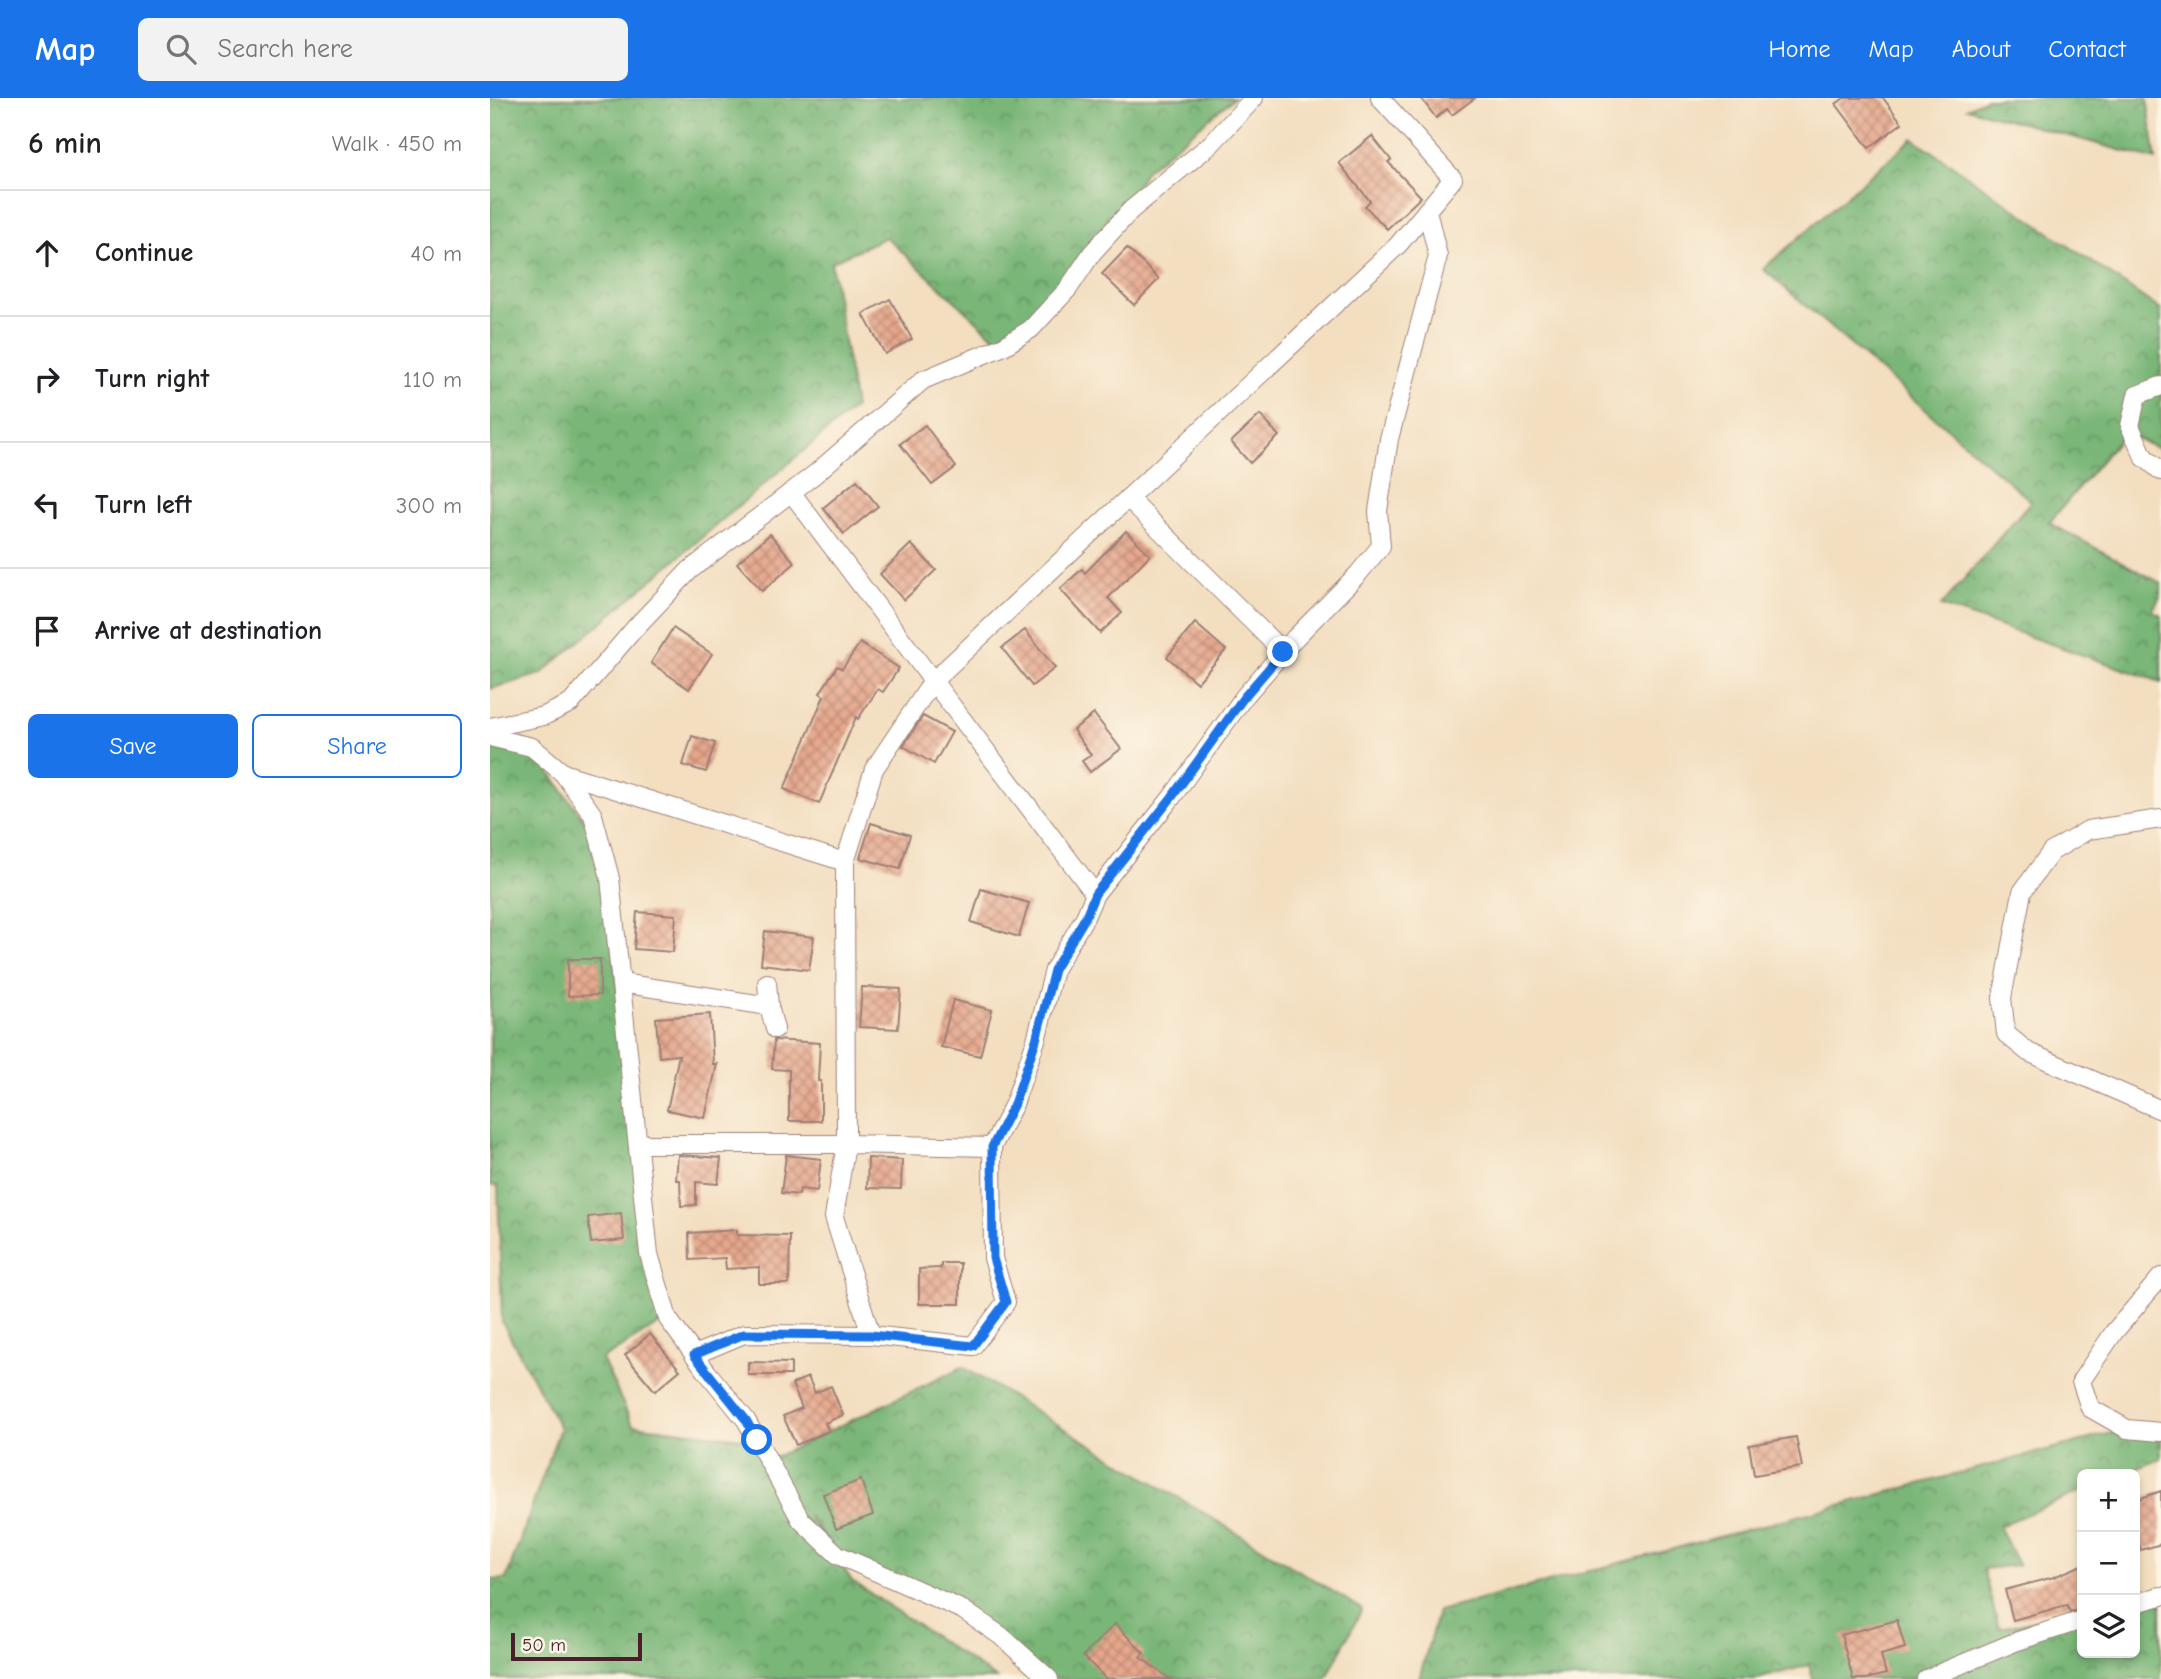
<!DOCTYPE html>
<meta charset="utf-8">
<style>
:root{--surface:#fff;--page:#f2f2f2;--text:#202124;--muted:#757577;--line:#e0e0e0;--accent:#1a73e8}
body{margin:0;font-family:"Comic Neue",sans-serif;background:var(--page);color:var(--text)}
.controls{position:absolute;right:21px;bottom:21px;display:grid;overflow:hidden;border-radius:10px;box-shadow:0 4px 10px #0003}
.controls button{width:63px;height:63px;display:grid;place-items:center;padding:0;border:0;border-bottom:2px solid var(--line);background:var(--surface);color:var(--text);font:35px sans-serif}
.scale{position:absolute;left:21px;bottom:18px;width:131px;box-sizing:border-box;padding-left:7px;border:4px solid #4a1f2b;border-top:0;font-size:19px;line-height:24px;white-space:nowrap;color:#4a1f2b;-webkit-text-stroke:5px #fcf5e5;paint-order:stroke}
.stop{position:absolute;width:21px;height:21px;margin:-16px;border:5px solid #1a73e8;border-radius:50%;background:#fff}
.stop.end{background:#1a73e8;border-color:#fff;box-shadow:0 2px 7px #0008}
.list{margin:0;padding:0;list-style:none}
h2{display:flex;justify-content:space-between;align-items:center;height:91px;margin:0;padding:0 28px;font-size:30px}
h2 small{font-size:23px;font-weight:400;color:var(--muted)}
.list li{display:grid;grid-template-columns:46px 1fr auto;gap:21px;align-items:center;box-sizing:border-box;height:126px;padding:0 28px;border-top:2px solid var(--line)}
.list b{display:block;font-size:26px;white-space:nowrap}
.list em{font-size:23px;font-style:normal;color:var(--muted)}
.actions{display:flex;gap:14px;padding:21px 28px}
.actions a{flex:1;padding:16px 0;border:2px solid var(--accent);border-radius:10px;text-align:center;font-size:24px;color:var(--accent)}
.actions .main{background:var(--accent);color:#fff}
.icon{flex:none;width:38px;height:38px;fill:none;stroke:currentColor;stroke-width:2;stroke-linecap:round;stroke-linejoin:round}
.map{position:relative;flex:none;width:1671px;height:1581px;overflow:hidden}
header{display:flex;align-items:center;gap:42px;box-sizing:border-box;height:98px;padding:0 35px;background:var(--accent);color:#fff}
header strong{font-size:33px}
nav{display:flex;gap:38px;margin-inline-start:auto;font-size:24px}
.search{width:490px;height:63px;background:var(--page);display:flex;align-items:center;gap:18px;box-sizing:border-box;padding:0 24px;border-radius:10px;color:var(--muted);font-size:26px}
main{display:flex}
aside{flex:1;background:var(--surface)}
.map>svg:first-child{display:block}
.forest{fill:url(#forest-crowns);stroke:#626a51;stroke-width:2}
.building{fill:url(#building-cross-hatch)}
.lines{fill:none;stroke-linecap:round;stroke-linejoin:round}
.minor-casing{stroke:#9e7e76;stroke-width:20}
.minor{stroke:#fff;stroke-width:18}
.route{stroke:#1a73e8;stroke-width:9}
</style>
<header>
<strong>Map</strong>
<div class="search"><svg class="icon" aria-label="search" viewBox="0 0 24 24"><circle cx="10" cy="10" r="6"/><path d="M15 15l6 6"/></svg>Search here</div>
<nav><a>Home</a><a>Map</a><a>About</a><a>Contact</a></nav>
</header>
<main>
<aside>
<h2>6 min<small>Walk · 450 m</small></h2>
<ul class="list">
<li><svg class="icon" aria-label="ahead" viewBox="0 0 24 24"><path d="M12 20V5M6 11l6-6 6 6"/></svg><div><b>Continue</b></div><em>40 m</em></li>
<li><svg class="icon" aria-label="right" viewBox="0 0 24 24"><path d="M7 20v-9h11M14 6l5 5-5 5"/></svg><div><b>Turn right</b></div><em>110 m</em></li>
<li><svg class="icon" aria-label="left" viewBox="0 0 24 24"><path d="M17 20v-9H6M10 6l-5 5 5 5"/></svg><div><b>Turn left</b></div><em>300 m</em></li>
<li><svg class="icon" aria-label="arrive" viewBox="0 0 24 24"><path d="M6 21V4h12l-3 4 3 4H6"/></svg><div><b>Arrive at destination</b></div></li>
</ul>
<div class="actions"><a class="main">Save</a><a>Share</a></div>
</aside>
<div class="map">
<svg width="1671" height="1581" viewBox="0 0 1671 1581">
<defs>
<pattern id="forest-crowns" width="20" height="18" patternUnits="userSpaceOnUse" patternTransform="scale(1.75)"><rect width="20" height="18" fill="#79b677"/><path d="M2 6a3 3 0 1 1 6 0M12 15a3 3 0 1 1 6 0" fill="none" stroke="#659362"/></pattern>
<pattern id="building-cross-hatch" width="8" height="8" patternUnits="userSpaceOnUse" patternTransform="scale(1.75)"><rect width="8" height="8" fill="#e6a88d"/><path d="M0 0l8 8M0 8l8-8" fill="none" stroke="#bc8873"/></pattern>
</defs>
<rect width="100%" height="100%" fill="#fcf5e5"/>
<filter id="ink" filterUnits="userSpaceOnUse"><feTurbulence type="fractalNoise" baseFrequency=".0143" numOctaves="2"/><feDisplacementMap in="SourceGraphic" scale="14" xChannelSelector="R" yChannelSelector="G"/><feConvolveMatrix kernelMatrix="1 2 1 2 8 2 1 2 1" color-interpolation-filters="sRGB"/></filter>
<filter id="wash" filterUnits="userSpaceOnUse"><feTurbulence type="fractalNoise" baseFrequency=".00686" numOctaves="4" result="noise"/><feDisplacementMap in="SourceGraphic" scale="28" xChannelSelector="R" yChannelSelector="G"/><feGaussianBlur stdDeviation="1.57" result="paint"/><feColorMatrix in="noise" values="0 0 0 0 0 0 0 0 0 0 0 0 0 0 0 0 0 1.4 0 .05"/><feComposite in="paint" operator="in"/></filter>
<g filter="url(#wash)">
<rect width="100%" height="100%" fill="#f3dec0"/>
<g class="forest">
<polygon points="0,0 744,0 656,72 617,138 514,248 396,139 341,164 365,309 51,576 0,591"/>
<polygon points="1498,0 1657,0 1666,62 1477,10"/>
<polygon points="1423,40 1671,212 1671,352 1645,340 1640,328 1559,425 1671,485 1671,497 1662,513 1671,517 1671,584 1451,508 1541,403 1273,171"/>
<polygon points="0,644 42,649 111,746 159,1156 178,1221 112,1261 143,1327 267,1342 281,1361 473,1269 872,1511 836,1581 560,1581 492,1525 348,1457 318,1417 362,1483 507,1581 0,1581 0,1482 16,1481 70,1330 12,1224 8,1088 0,1087"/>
<polygon points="1671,1329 1671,1361 1633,1376 1592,1376 1592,1393 1509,1428 1528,1467 1493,1471 1509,1530 1592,1512 1592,1555 1645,1555 1645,1501 1671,1496 1671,1581 1323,1581 1319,1567 1267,1581 929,1581 948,1513 1637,1331"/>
</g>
<g id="blocks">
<g class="building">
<polygon points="931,0 985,0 962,17 957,11 946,20"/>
<polygon points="1354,0 1393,0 1412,25 1379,50 1346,6"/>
<polygon points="882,38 901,62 898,64 931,99 897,131 875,108 880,103 849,65"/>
<polygon points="637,150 669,181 644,207 612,176"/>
<polygon points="400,201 422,241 395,256 373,216"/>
<polygon points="770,317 789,338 760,365 741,344"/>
<polygon points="435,327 466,369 442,387 410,346"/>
<polygon points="367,382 388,408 354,436 333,410"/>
<polygon points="636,433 660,457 618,500 632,515 610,535 570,491 592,471 595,475"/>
<polygon points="280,436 305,465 272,493 247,465"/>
<polygon points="421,446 446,472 414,502 390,476"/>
<polygon points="705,525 736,552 707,585 677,559"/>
<polygon points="183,530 222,556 199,591 161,565"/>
<polygon points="535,532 565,570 542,588 512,550"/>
<polygon points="370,545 409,570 393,594 388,591 368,621 366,619 329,706 294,691 334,598 330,595 347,568 352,571"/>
<polygon points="604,616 631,651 600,674 592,663 601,657 583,632"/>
<polygon points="433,618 462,634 444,666 413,648"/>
<polygon points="202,638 225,645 216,674 193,667"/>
<polygon points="381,725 420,737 410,771 370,760"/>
<polygon points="491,791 539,805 529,839 481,824"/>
<polygon points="147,814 186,817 183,854 144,851"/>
<polygon points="275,833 324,839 319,872 271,866"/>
<polygon points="78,861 110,861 110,897 78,898"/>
<polygon points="372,889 411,891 408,931 369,929"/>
<polygon points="463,902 502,912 490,958 451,949"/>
<polygon points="220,916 223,966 227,966 215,1020 177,1012 189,957 169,959 166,920"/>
<polygon points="284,942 330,945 328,983 331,983 331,1023 299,1023 299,972 282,971"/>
<polygon points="188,1057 231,1060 228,1086 206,1084 206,1107 191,1108 190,1082 186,1082"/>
<polygon points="296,1057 331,1061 327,1093 310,1091 309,1097 291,1095"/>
<polygon points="378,1060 412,1062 411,1091 377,1090"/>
<polygon points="131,1115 134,1142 101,1145 98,1119"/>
<polygon points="247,1132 247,1137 300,1138 299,1186 269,1186 269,1169 236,1171 235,1160 200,1162 199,1135"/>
<polygon points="451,1165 470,1165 470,1206 429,1206 429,1171 451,1170"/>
<polygon points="160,1236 190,1272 165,1293 135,1257"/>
<polygon points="258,1264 301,1265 301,1277 258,1277"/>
<polygon points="318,1279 325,1295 341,1288 353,1317 335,1325 339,1333 306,1347 293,1318 312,1310 302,1286"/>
<polygon points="1306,1339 1312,1369 1264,1377 1259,1347"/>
<polygon points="371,1382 383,1417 346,1431 333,1396"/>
<polygon points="1671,1393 1671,1446 1651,1452 1645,1431 1645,1402"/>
<polygon points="1592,1467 1592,1511 1580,1514 1577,1507 1523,1522 1515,1492 1564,1479"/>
<polygon points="1407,1522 1415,1550 1391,1557 1396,1576 1376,1581 1363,1581 1351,1537"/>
<polygon points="625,1526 654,1555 650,1559 680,1581 616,1581 593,1558"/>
</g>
</g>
</g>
<g filter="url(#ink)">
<use href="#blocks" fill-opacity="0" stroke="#9e7e76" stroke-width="2"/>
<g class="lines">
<defs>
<g id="minor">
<polyline points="1671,288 1647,297 1640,328 1654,359 1671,373"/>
<polyline points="301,394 443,583 908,147 963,81 890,0"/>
<polyline points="638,400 793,554"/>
<polyline points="0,629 54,618 81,605 145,530 200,472 325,376 433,282 514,248 541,231 578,191 602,155 641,112 721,46 764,0"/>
<polyline points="0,639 42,649 73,675 103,717 120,780 159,1156 178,1221 217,1274 256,1322 311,1422 348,1457 473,1512 511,1538 559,1581"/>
<polyline points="73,675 355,764 356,1046 148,1046"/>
<polyline points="1671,721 1598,732 1561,754 1532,794 1512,900 1516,936 1538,954 1671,1012"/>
<polyline points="355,764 384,671 443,583 605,796"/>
<polyline points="131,885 279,908"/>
<polyline points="277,885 279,908 285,931"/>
<polygon points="356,1046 502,1049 503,1160 516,1204 483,1248 381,1237 344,1119"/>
<polyline points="502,1049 524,1006 546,942 564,872 595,819 605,796 682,699 754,599 805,540 868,476 891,448 888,413 899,341 948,158 937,112"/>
<polyline points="1671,1179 1624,1234 1591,1283 1600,1310 1637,1331 1671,1334"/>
<polyline points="204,1257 254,1236 381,1237"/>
<polyline points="1645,1505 1671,1498"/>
<polyline points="1436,1581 1525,1544 1592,1522"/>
</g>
</defs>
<use href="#minor" class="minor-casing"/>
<use href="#minor" class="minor"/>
</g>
</g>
<g class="lines" filter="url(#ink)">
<polyline class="route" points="267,1342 256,1322 204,1257 254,1236 381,1237 483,1248 516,1204 503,1160 502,1049 524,1006 546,942 564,872 595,820 605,796 682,699 754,599 793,554"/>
</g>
</svg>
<div class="controls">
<button>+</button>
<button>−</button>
<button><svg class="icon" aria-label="layers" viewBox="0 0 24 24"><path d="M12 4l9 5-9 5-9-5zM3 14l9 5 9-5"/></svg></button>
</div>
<div class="scale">50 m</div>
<div class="stop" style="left:267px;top:1342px"></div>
<div class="stop end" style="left:793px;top:554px"></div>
</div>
</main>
